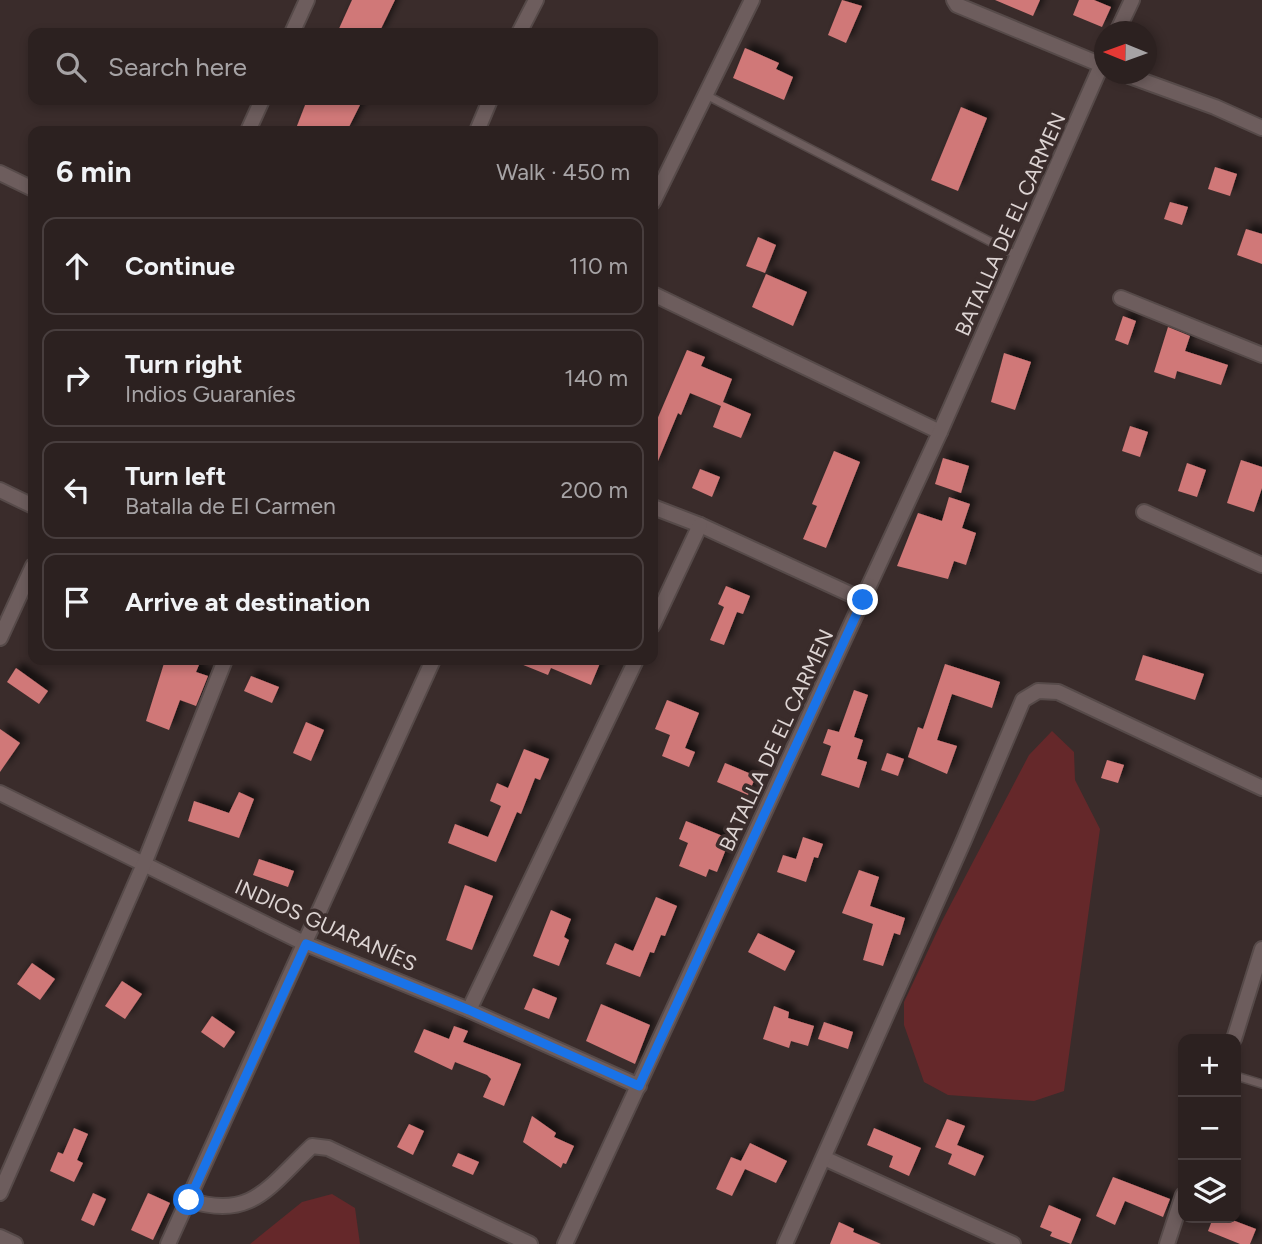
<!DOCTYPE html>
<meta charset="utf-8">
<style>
:root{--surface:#2c2120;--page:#342929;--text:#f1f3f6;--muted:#a6a3a5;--line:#483e3e}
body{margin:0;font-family:Figtree,sans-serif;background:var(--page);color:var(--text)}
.controls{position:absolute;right:21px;bottom:21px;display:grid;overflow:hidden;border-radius:14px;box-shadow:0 4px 10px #0003}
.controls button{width:63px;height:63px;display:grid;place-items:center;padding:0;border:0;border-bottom:2px solid var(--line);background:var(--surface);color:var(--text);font:35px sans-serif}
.compass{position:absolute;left:1094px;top:21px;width:63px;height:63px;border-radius:50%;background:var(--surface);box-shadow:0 4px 10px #0003;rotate:271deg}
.stop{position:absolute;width:21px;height:21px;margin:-16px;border:5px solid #1a73e8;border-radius:50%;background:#fff}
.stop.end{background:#1a73e8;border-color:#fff;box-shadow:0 2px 7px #0008}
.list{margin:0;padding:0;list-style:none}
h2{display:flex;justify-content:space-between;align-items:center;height:91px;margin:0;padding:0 28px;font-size:30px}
h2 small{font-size:23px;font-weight:400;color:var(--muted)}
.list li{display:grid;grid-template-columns:46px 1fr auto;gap:21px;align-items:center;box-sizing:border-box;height:98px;margin:0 14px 14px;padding:0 14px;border:2px solid var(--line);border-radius:14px}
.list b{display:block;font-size:26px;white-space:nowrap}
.list p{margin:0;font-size:23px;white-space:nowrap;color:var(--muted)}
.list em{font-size:23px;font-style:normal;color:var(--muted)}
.icon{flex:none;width:38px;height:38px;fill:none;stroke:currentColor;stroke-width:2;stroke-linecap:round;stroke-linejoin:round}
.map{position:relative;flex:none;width:1262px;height:1244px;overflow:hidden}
.search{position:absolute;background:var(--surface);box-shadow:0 4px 10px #0003;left:28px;top:28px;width:630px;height:77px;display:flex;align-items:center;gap:18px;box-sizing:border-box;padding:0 24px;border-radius:14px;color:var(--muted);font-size:26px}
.panel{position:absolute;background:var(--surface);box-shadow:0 4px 10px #0003;left:28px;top:126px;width:630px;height:539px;border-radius:14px}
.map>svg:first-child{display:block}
.green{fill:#65282a}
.building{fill:#d07878;filter:url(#shadow)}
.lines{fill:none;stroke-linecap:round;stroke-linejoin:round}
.lane-casing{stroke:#564a49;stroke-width:10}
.street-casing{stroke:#564a49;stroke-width:18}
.lane{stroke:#6d5d5d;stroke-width:7}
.street{stroke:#6d5d5d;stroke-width:14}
.route{stroke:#1a73e8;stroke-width:9}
.labels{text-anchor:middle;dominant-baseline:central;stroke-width:7;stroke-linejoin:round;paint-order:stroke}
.street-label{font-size:21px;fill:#ddd4d3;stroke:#3a2c2b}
</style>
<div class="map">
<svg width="1262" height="1244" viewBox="0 0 1262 1244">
<defs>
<filter id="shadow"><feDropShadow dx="6" dy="-6" stdDeviation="3.5" flood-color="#0009"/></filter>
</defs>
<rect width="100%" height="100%" fill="#3a2c2b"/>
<g class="green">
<polygon points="1052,731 1074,752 1075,780 1100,829 1064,1091 1034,1101 948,1095 924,1082 904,1025 904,1002 942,921 1029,755"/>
<polygon points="332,1194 355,1208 360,1244 250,1244 302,1202"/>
</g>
<g class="building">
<polygon points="352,0 395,0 379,33 337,33"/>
<polygon points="842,0 862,6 846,43 828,35"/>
<polygon points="995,0 1040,0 1033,16"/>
<polygon points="1079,0 1094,0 1111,7 1102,27 1073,15"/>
<polygon points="745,48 779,63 776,69 793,77 784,100 733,78"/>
<polygon points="307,100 351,100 361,103 347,131 295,131"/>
<polygon points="961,107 987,118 958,191 931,180"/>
<polygon points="1215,167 1237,174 1230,196 1208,189"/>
<polygon points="1170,202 1188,207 1182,225 1164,219"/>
<polygon points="1246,229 1262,234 1262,264 1237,255"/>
<polygon points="758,237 776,245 765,273 746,266"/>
<polygon points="766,274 807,292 793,326 752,307"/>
<polygon points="1123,316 1136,321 1128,345 1115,340"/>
<polygon points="1168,327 1190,336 1185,351 1228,365 1221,385 1177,371 1175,379 1154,372"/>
<polygon points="687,350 705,357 701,366 732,379 723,402 751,414 741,438 713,427 721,406 690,393 681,415 678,413 653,473 653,429"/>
<polygon points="1004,353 1031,362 1015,410 991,402"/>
<polygon points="1130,426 1148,432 1140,457 1122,451"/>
<polygon points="834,451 860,462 826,548 803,539 817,506 812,504"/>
<polygon points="943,458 969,466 961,493 935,484"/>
<polygon points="1241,460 1262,467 1262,488 1254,512 1227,503"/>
<polygon points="1187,463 1206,470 1197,497 1178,491"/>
<polygon points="700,469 720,477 712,497 692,488"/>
<polygon points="949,497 970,504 962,528 976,533 966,565 954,561 948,579 897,566 918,513 942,521"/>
<polygon points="726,586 750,596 743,614 737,612 724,645 710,640 724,607 718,604"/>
<polygon points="1143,655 1204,674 1195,700 1135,680"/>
<polygon points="165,660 201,660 196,672 208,676 196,706 180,700 169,730 146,721"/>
<polygon points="511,660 592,660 600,663 591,685 551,668 548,675"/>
<polygon points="945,664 1000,682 992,708 952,694 937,740 957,746 947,774 908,757 918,727 923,729"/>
<polygon points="16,668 48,691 39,704 7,682"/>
<polygon points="251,676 279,687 272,703 244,691"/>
<polygon points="854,690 868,695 854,737 863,740 857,759 867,762 859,788 821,775 831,746 823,743 828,729 839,732"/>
<polygon points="667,700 699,713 685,748 695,752 689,767 662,756 670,735 655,729"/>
<polygon points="306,722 324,730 311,761 293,753"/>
<polygon points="0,729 20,743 0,772"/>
<polygon points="524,749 549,759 540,780 535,778 521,814 517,812 496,862 448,843 455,824 488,837 501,806 490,801 497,783 508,788"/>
<polygon points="887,753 904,759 898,776 881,770"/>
<polygon points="1107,760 1124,765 1118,783 1101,778"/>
<polygon points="725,763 756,776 748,795 717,782"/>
<polygon points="239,792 254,799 239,838 188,821 194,801 229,813"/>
<polygon points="686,821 730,839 717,872 709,869 706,877 679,866 688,843 679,839"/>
<polygon points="803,837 823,844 818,858 814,857 806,882 777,872 783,855 796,859"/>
<polygon points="259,859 294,871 288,887 253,875"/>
<polygon points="859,870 879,877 870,906 905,918 900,935 894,933 883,966 863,960 873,924 842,913"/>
<polygon points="465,885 493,896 472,950 446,940"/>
<polygon points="656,897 677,906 665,936 661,935 654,953 650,952 640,977 606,964 615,943 633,951"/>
<polygon points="551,910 571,919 564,937 569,940 559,966 533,956"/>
<polygon points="758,933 795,951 785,971 748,952"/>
<polygon points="32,963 55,979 40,1000 17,984"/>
<polygon points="122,981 142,994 125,1019 105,1006"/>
<polygon points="533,988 557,998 549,1019 524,1009"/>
<polygon points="601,1004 650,1025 635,1064 586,1041"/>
<polygon points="774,1006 789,1012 788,1018 814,1026 808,1046 791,1041 789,1048 763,1039"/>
<polygon points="212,1016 235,1032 224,1048 201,1032"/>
<polygon points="824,1022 853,1032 848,1049 818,1039"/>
<polygon points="454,1026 468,1031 463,1042 521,1064 504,1106 483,1097 491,1079 487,1075 455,1062 452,1070 414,1052 424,1029 449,1039"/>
<polygon points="532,1116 556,1133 554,1137 574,1146 566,1164 563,1163 561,1168 523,1142"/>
<polygon points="947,1119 965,1126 957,1145 984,1156 975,1176 948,1164 952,1154 935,1147"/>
<polygon points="409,1124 424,1131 413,1155 397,1147"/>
<polygon points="74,1128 88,1134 77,1160 83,1163 74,1182 50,1171 58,1152 63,1154"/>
<polygon points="874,1128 921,1148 909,1176 889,1167 893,1156 867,1145"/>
<polygon points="750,1143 787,1161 776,1183 745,1169 732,1196 716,1189 731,1157 741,1161"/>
<polygon points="458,1153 479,1162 473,1175 452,1166"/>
<polygon points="1113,1177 1170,1199 1163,1217 1125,1201 1115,1225 1096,1216"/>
<polygon points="93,1193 106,1199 94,1226 81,1220"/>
<polygon points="148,1193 170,1203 153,1240 131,1230"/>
<polygon points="1049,1205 1081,1219 1071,1244 1050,1236 1052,1232 1040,1227"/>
<polygon points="1213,1218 1227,1218 1256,1229 1250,1244 1240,1244 1208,1231"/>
<polygon points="839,1222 854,1229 853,1232 881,1244 830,1244"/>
</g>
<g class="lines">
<defs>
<g id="lane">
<polyline points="706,95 1020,257"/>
<polyline points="1236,1076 1262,1084"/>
</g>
<g id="street">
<polyline points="954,0 957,5 1104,66"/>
<polyline points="1117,32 1132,0"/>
<polyline points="292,33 307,0"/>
<polyline points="519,33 536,0"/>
<polyline points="1124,74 1215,107 1262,128"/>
<polyline points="248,131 262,100"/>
<polyline points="477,131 490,100"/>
<polyline points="0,173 33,189"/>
<polyline points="653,202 752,0"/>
<polyline points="653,294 940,432"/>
<polyline points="1121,298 1262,355"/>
<polyline points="0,490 33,506"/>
<polyline points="653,507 700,525 863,600"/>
<polyline points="1144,512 1262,565"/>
<polyline points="653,625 700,525"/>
<polyline points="0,638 33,566"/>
<polyline points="0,793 306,944 469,1010 639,1086"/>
<polyline points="469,1010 636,660"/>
<polyline points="1234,1039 1262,949"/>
<polyline points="824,1158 1013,1244"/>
<polyline points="0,1193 144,864 225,660"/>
<path d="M189,1200C252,1221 270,1185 312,1146L328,1148L530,1244"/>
<polyline points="0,1237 15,1244"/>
<polyline points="168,1244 433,660"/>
<polyline points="565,1244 940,432 1104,59"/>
<polyline points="785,1244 964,840 1023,700 1038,691 1058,692 1262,788"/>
<polyline points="1167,1244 1183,1195"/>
</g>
</defs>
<use href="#lane" class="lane-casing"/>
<use href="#street" class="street-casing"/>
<use href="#lane" class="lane"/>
<use href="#street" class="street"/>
</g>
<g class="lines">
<polyline class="route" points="189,1200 306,944 469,1010 639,1086 863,600"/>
</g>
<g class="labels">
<g class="street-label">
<text transform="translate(1010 224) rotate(-66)">BATALLA DE EL CARMEN</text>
<text transform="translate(776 740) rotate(-65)">BATALLA DE EL CARMEN</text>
<text transform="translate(326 925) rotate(24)">INDIOS GUARANÍES</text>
</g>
</g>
</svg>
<div class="controls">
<button>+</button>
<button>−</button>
<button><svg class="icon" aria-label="layers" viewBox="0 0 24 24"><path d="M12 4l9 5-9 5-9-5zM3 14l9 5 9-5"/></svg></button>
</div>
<svg class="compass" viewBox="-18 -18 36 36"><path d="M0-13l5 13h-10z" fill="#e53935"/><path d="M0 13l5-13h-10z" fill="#a6a3a5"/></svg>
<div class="stop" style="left:189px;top:1200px"></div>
<div class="stop end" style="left:863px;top:600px"></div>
<div class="search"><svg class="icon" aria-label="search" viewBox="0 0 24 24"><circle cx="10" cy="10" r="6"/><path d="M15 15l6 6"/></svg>Search here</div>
<section class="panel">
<h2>6 min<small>Walk · 450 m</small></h2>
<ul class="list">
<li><svg class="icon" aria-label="ahead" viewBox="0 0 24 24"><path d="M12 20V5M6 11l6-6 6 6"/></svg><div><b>Continue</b></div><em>110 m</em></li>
<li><svg class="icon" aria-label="right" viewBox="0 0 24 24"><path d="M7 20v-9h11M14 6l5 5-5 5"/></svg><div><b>Turn right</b><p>Indios Guaraníes</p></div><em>140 m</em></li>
<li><svg class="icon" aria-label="left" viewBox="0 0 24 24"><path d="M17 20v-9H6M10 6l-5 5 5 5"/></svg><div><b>Turn left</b><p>Batalla de El Carmen</p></div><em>200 m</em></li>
<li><svg class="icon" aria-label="arrive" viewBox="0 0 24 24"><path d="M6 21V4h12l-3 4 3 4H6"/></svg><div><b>Arrive at destination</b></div></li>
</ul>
</section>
</div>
